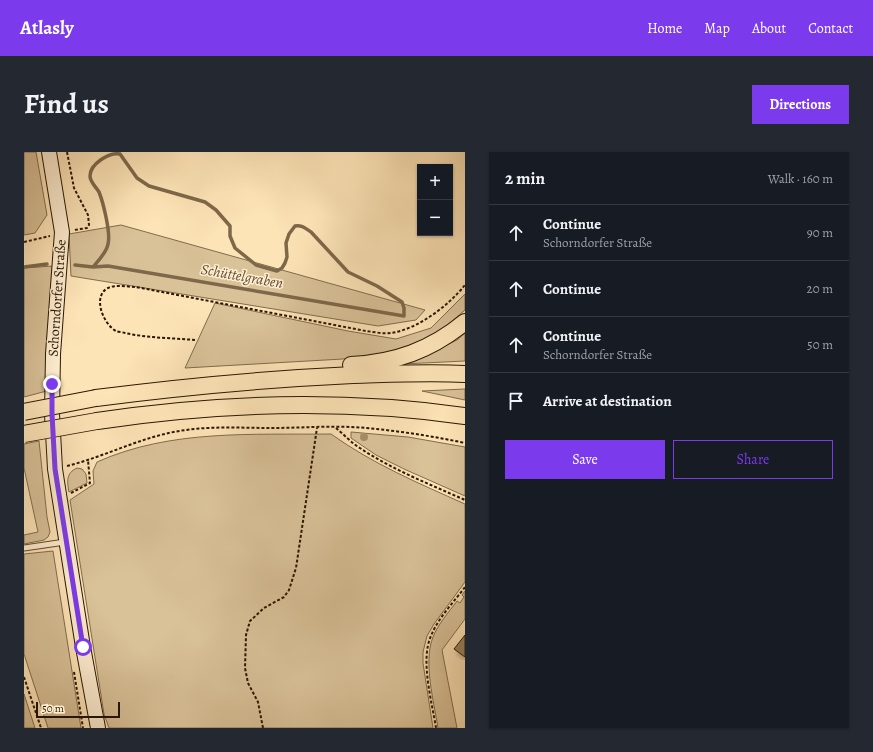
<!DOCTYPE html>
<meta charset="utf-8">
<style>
:root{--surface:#171b24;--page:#242831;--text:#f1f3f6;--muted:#9ea1a6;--line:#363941;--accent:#7c3aed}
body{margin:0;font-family:Alegreya,serif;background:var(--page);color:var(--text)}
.controls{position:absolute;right:12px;top:12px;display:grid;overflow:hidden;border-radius:0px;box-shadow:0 1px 3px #0004}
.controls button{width:36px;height:36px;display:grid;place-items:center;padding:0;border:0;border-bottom:1px solid var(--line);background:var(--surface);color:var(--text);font:20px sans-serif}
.scale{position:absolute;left:12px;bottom:10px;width:84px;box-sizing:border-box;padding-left:4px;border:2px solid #291701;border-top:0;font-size:11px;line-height:14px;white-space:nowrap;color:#291701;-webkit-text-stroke:3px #feedd0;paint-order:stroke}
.stop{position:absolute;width:12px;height:12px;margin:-9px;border:3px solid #7c3aed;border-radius:50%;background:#fff}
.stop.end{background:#7c3aed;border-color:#fff;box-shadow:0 1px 4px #0008}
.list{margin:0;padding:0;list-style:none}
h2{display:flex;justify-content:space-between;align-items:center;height:52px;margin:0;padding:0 16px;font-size:17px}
h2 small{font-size:13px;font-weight:400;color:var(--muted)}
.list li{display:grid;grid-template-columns:26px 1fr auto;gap:12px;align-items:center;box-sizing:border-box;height:56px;padding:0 16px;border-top:1px solid var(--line)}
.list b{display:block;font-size:15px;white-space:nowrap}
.list p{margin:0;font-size:13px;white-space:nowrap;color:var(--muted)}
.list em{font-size:13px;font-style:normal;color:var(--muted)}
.actions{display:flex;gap:8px;padding:12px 16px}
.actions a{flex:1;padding:9px 0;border:1px solid var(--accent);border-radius:0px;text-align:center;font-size:14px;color:var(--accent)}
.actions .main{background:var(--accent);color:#fff}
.icon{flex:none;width:22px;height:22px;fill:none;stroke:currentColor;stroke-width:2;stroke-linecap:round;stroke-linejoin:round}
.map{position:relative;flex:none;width:441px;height:576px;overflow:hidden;border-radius:0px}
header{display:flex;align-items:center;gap:24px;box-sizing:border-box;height:56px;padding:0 20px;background:var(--accent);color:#fff}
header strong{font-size:19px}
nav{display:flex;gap:22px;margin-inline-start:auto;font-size:14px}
.intro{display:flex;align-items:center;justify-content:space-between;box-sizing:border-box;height:96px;padding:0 24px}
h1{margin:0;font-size:28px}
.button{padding:10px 18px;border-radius:0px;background:var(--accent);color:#fff;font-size:14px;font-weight:700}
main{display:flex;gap:24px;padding:0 24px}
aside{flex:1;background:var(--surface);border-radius:0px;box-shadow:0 1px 3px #0004}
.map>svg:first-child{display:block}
.green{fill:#d9c198;stroke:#816c4c}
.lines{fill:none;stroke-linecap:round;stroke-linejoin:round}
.stream{stroke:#7d6849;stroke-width:3.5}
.building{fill:#978260;stroke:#291701;filter:url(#shadow)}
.service-casing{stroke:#5e4a2e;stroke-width:7}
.secondary-casing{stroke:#291701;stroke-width:16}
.trunk-casing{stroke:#291701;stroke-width:18}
.path{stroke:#291701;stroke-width:2;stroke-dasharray:3 2;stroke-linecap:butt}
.service{stroke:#feedd0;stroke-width:5}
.secondary{stroke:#feedd0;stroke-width:14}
.trunk{stroke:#fde4b7;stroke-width:16}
.trunk-bridge-casing{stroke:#291701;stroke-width:18;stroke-linecap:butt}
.trunk-bridge{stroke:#fde4b7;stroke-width:16}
.tree{fill:#a68f6c}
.route{stroke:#7c3aed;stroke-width:5}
.labels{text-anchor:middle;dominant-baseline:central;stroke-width:3;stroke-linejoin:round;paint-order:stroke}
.street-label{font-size:14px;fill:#291701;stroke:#feedd0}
.water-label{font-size:15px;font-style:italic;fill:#614d31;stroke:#feedd0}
</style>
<header>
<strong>Atlasly</strong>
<nav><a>Home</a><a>Map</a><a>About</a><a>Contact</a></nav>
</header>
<div class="intro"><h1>Find us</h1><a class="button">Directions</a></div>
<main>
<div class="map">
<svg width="441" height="576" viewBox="0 0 441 576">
<defs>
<filter id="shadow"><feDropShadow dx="2.5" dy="4.5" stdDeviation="2" flood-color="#0004"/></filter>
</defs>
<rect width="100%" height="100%" fill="#fde4b7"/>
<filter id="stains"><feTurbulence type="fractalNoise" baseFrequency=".005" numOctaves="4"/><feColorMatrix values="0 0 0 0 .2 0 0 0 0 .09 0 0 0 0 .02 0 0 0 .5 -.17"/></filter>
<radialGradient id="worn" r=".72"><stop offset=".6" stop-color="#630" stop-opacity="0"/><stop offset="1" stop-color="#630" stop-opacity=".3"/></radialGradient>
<g class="green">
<polygon points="0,0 12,0 23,63 11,81 0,83"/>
<polygon points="97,73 401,158 392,168 354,174 47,124 45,82"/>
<polygon points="29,114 34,236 0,245 0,116"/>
<polygon points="441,142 441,158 413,182 370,200 319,207 161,216 191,151 324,179 372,187 407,176"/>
<polygon points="441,181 441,209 379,212 433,188"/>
<polygon points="441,237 441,248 398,239"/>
<polygon points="327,280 384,285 441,295 441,344 380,317 352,303 327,286"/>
<path d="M307,282C349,312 394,331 441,352V430L410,472L403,484L399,500V511L409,576H85L80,562L46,348L70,332L69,319L73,310C147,277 228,283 307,282Z"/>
<polygon points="15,289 23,365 26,380 24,385 20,388 0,392 0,383 14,380 0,316 0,292"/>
<path d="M53,316L58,317L62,322L63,331L45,340C43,329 42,321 53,316Z"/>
<polygon points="29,399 57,576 24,576 0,502 0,402"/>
<path d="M441,439V467L418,498L433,576H414C410,550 399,510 409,485C414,472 425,460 433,449L436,451L440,445L438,443Z"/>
<polygon points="0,542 11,576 0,576"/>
</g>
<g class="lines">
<g class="stream">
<path d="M51,113L69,115L84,114L380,164V156L378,150L353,134L324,120L287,80C281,76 278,73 271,74L265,82L262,91L263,105L261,111L258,116L253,119L232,113L211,96L206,84V74L192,58L181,50L125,34L113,26L96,2C85,0 66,12 66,24C66,30 72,35 75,40C79,50 87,81 84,92C83,100 74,109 69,115"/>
<polyline points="0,115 23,112"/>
</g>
</g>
<polygon class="building" points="441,483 441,505 430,497"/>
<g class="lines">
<defs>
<polyline id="service" points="0,396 41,390"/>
<polyline id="secondary" points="25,0 38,80 29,202 28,262 31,317 59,495 74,576"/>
<g id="trunk">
<path d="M327,213C371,211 407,198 441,170"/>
<path d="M72,246C157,235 243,227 329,223C366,222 404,220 441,222"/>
<path d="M73,269C194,251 319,247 441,264"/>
</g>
</defs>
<use href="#service" class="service-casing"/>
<use href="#secondary" class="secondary-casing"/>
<use href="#trunk" class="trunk-casing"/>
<g class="path">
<polyline points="43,0 50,36 64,63 65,73 63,76 50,78"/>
<polyline points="0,90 26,84"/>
<path d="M171,188C148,186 124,186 101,181C98,180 94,180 92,179C79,172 68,144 84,136C92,132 104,135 112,135L342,179C350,180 359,182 367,181C394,177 424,154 441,133"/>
<path d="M312,276C318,281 324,287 330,292C364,316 403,331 441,348"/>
<path d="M43,314C83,304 121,283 162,278C190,274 219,276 247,276C279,276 311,273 342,276C375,279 408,284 441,291"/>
<polyline points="47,341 66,331 64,308"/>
<polyline points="50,520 59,576"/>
<polyline points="0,525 17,576"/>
<polyline points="239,576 234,550 224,531 221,516 222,483 226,469 240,456 260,445 265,438 272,416 293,276"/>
<path d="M412,576C408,550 396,508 407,484C414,466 430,450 441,435"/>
</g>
<use href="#service" class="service"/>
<use href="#secondary" class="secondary"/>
<use href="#trunk" class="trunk"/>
<defs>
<g id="trunk-bridge">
<polyline points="0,260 72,246"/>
<polyline points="0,282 73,269"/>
</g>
</defs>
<use href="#trunk-bridge" class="trunk-bridge-casing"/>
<use href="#trunk-bridge" class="trunk-bridge"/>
</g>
<circle class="tree" cx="340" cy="285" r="4"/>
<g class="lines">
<polyline class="route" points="28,232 28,262 31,317 59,495"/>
</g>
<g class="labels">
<g class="street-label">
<text transform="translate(33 146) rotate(-86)">Schorndorfer Straße</text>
</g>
<g class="water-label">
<text transform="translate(218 124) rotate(10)">Schüttelgraben</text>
</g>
</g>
<rect width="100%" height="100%" filter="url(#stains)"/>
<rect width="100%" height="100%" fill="url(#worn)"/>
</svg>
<div class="controls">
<button>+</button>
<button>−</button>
</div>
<div class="scale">50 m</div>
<div class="stop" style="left:59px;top:495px"></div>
<div class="stop end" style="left:28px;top:232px"></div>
</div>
<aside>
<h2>2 min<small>Walk · 160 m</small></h2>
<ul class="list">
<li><svg class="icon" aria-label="ahead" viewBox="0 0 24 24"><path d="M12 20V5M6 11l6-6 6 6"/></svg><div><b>Continue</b><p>Schorndorfer Straße</p></div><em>90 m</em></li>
<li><svg class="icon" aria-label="ahead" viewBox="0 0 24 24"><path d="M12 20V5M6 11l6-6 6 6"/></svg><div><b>Continue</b></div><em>20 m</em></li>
<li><svg class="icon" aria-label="ahead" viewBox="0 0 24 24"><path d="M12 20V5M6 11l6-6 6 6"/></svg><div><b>Continue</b><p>Schorndorfer Straße</p></div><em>50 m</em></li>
<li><svg class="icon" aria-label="arrive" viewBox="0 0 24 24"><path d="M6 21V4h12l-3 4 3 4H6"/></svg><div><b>Arrive at destination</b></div></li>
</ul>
<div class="actions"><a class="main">Save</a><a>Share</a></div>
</aside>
</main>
